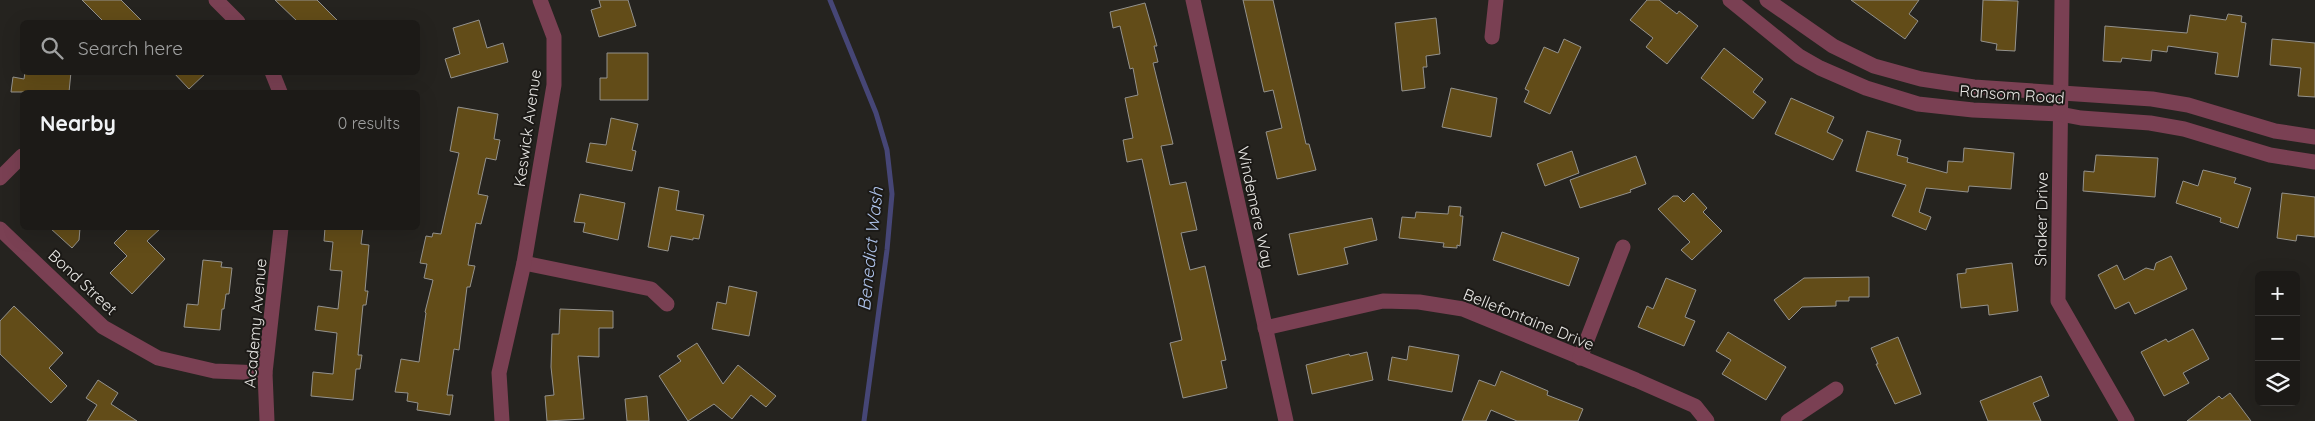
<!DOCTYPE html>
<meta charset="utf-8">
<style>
:root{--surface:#1c1a17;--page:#292724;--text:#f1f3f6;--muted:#a0a1a1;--line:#3a3836}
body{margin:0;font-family:Quicksand,sans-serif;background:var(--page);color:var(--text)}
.controls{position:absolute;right:15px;bottom:15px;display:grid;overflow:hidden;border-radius:8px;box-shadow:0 5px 20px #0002}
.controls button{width:45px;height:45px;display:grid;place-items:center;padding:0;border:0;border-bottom:1px solid var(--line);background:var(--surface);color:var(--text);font:25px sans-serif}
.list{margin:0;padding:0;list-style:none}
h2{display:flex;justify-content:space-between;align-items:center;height:65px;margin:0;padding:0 20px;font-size:21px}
h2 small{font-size:16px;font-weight:400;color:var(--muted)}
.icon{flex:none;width:28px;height:28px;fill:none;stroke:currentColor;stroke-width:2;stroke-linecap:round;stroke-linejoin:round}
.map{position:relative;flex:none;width:2315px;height:421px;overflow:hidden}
.search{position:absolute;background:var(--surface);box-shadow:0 5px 20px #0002;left:20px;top:20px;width:400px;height:55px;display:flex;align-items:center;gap:12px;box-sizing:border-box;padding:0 18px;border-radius:8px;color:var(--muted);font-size:19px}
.panel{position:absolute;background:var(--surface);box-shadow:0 5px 20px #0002;left:20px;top:90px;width:400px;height:140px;border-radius:8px}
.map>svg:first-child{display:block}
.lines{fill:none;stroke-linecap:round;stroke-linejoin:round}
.stream{stroke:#464676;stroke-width:5}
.building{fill:#624c18;stroke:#94928d}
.minor{stroke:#7a4053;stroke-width:15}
.tertiary{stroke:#7a4053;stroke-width:15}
.labels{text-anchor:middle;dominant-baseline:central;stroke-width:4;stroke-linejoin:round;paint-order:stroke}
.street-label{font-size:16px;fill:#e8e7e4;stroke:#1b1916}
.water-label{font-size:18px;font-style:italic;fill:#afc4ec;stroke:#1b1916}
</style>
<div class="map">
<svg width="2315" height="421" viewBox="0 0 2315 421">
<rect width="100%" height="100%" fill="#25231f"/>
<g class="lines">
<polyline class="stream" points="830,0 876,113 887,150 892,194 887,250 864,421"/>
</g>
<g class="building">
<polygon points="82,0 121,0 143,22 104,22"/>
<polygon points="275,0 317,0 339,22 298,22"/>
<polygon points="599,0 628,0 636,26 599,37 591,10 601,7"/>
<polygon points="1243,0 1273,0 1306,144 1309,144 1316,170 1277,179 1266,132 1282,128 1273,90 1264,92"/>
<polygon points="1647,0 1659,0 1677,14 1679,11 1698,26 1667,64 1646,47 1653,38 1630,20"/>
<polygon points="1851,0 1919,0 1909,14 1918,21 1905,39"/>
<polygon points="1983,0 2018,1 2015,51 1996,50 1997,44 1981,41"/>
<polygon points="1145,3 1157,46 1154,46 1158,62 1153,63 1173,144 1161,146 1170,185 1186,182 1197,230 1181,233 1190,270 1205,266 1226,360 1221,361 1227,388 1183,398 1170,343 1182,340 1142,159 1127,162 1123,140 1133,138 1125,98 1138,95 1133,68 1130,69 1120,26 1113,28 1110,12"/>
<polygon points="2228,14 2242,16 2241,22 2246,23 2238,77 2215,74 2218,53 2168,46 2167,52 2152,50 2151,61 2122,58 2121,62 2103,61 2105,26 2187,33 2190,15 2226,20"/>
<polygon points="1436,18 1440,54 1426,56 1427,67 1423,67 1425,88 1402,91 1395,23"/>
<polygon points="479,20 487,48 503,43 508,62 451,78 445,59 460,54 453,28"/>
<polygon points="1564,39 1581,47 1550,114 1524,102 1529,91 1525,89 1544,47 1558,53"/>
<polygon points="2272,39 2315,43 2315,97 2298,96 2301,68 2270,65"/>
<polygon points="1724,48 1763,79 1753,92 1766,102 1753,119 1701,78"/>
<polygon points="607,53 648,53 648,100 600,100 600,78 607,78"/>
<polygon points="25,72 71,72 69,92 11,92 13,77 24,79"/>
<polygon points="173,72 207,72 189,89"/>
<polygon points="1451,88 1497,98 1491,137 1442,127"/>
<polygon points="1791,98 1834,117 1827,132 1843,140 1833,160 1775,134"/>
<polygon points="458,107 498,114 494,139 500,140 496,160 486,158 478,194 488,196 481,224 476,223 468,265 475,266 470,287 467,287 459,350 454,349 447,395 453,395 450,415 417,410 418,403 407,401 408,393 395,392 401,359 419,362 426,313 425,312 433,280 424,278 427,264 420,263 426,236 432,237 433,233 441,234 459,153 450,151"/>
<polygon points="611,118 638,124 632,150 636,151 632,171 586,162 590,143 606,145"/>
<polygon points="1867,131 1901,140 1897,155 1908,158 1907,162 1947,173 1948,161 1963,162 1964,148 2014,153 2011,189 1969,186 1968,192 1926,188 1919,212 1931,217 1926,230 1892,216 1906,185 1856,171"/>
<polygon points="1572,151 1579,173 1545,186 1537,164"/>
<polygon points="2096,155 2158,158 2155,197 2083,191 2084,171 2094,172"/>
<polygon points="1636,156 1646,184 1630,190 1631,192 1580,208 1570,180"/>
<polygon points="2203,170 2236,178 2234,183 2251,188 2238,228 2220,222 2221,218 2176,203 2183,181 2198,186"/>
<polygon points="659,187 679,191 676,210 704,215 699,239 693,238 693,240 671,236 668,251 648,247"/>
<polygon points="1693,193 1707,208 1703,212 1722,231 1692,260 1681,250 1690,242 1658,209 1673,196 1678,196 1684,202"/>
<polygon points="2282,193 2315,197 2315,237 2297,235 2296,241 2277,238"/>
<polygon points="580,194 625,203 618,240 583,232 585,223 574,222"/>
<polygon points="1449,206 1461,207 1460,216 1463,216 1460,246 1457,245 1457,248 1443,247 1444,243 1399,238 1402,217 1415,218 1416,212 1448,214"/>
<polygon points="1372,218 1377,240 1344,248 1348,264 1298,275 1289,234"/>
<polygon points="50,228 80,228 79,240 72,248"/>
<polygon points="129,228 161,228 147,241 165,259 132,294 110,273 127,256 114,243"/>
<polygon points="325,228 363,228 361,244 369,245 365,291 368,291 366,305 363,305 358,355 362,355 360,369 356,369 353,400 311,396 313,372 333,374 337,333 315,330 318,306 338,309 342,271 330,270 333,242 324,241"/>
<polygon points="1502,232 1579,258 1569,286 1493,260"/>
<polygon points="2171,256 2187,289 2135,314 2129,302 2115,309 2098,275 2117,265 2124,280 2146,268 2154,270 2156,263"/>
<polygon points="203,260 222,262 221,267 232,268 229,294 226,294 224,309 222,309 220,330 184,327 187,304 198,305"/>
<polygon points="2012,263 2018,311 1989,315 1988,305 1961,308 1957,274 1966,273 1966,269"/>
<polygon points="1869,277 1869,297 1849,297 1849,301 1836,301 1836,306 1802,307 1789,320 1774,300 1804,278"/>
<polygon points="1666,278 1696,290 1685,317 1695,321 1684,346 1638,327 1647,306 1653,309"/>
<polygon points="729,286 757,292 749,336 712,329 717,302 726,304"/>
<polygon points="14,306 63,353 49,368 67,386 51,403 0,354 0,321"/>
<polygon points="560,309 613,311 613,328 599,328 599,357 578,356 584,419 547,421 545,396 554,395 551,367 552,334 559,334"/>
<polygon points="2193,329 2209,359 2183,373 2189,383 2164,396 2141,352 2166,339 2168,342"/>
<polygon points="1728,332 1786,367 1766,400 1722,374 1731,360 1716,351"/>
<polygon points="1898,337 1921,394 1895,404 1876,364 1878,364 1871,348"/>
<polygon points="697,343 723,384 738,365 776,396 766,407 751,395 732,419 714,404 688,421 659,376 681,361 677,356"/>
<polygon points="1409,346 1459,355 1452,392 1388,380 1392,357 1407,360"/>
<polygon points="1367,352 1373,380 1312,394 1306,365 1349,354 1350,356"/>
<polygon points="1501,371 1548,391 1547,395 1583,409 1578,421 1517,421 1491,410 1486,421 1462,421 1479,380 1495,386"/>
<polygon points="2041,376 2049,396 2033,403 2041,421 1988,421 1980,401"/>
<polygon points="98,380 118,393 111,404 137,421 87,421 97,405 86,398"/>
<polygon points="2230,393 2251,421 2187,421 2219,396 2222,399"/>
<polygon points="647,396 649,421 627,421 625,399"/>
</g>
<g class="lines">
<g class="minor">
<polyline points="216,0 238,22"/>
<polyline points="1193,0 1286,421"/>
<polyline points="2062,0 2058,301 2127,421"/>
<polyline points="1492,37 1496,0"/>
<polyline points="272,72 280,92"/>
<polyline points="0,178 22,156"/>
<polyline points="0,229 103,327 158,358 214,371 265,373"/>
<polyline points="524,263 651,289 667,304"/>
<polyline points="1265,328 1383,301 1419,302 1463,309 1636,380 1695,406 1707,421"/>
<polyline points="1580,358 1623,247"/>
<polyline points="267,421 265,373 281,228"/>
<polyline points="502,421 499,373 524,263 554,85 554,37 540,0"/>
<polyline points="1788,421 1836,389"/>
</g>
<g class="tertiary">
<polyline points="1730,0 1799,56 1820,68 1866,88 1918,104 1973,110 2060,114 2081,118 2150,123 2184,129 2270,155 2315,162"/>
<polyline points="1767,0 1833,46 1874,66 1921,79 1974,87 2152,99 2188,105 2275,131 2315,137"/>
</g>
</g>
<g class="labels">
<g class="street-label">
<text transform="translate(2012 94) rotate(4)">Ransom Road</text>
<text transform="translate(527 128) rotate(-82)">Keswick Avenue</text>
<text transform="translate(1256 207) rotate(78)">Windemere Way</text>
<text transform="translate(2041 219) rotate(-89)">Shaker Drive</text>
<text transform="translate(83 282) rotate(43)">Bond Street</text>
<text transform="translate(1529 319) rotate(22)">Bellefontaine Drive</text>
<text transform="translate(255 323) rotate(-85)">Academy Avenue</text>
</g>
<g class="water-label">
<text transform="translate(870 249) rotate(-84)">Benedict Wash</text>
</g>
</g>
</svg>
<div class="controls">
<button>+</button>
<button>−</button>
<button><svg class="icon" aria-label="layers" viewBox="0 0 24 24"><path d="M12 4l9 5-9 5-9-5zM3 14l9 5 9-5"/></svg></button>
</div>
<div class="search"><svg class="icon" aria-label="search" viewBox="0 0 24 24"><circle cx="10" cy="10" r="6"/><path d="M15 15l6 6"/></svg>Search here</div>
<section class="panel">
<h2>Nearby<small>0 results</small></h2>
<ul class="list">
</ul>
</section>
</div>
